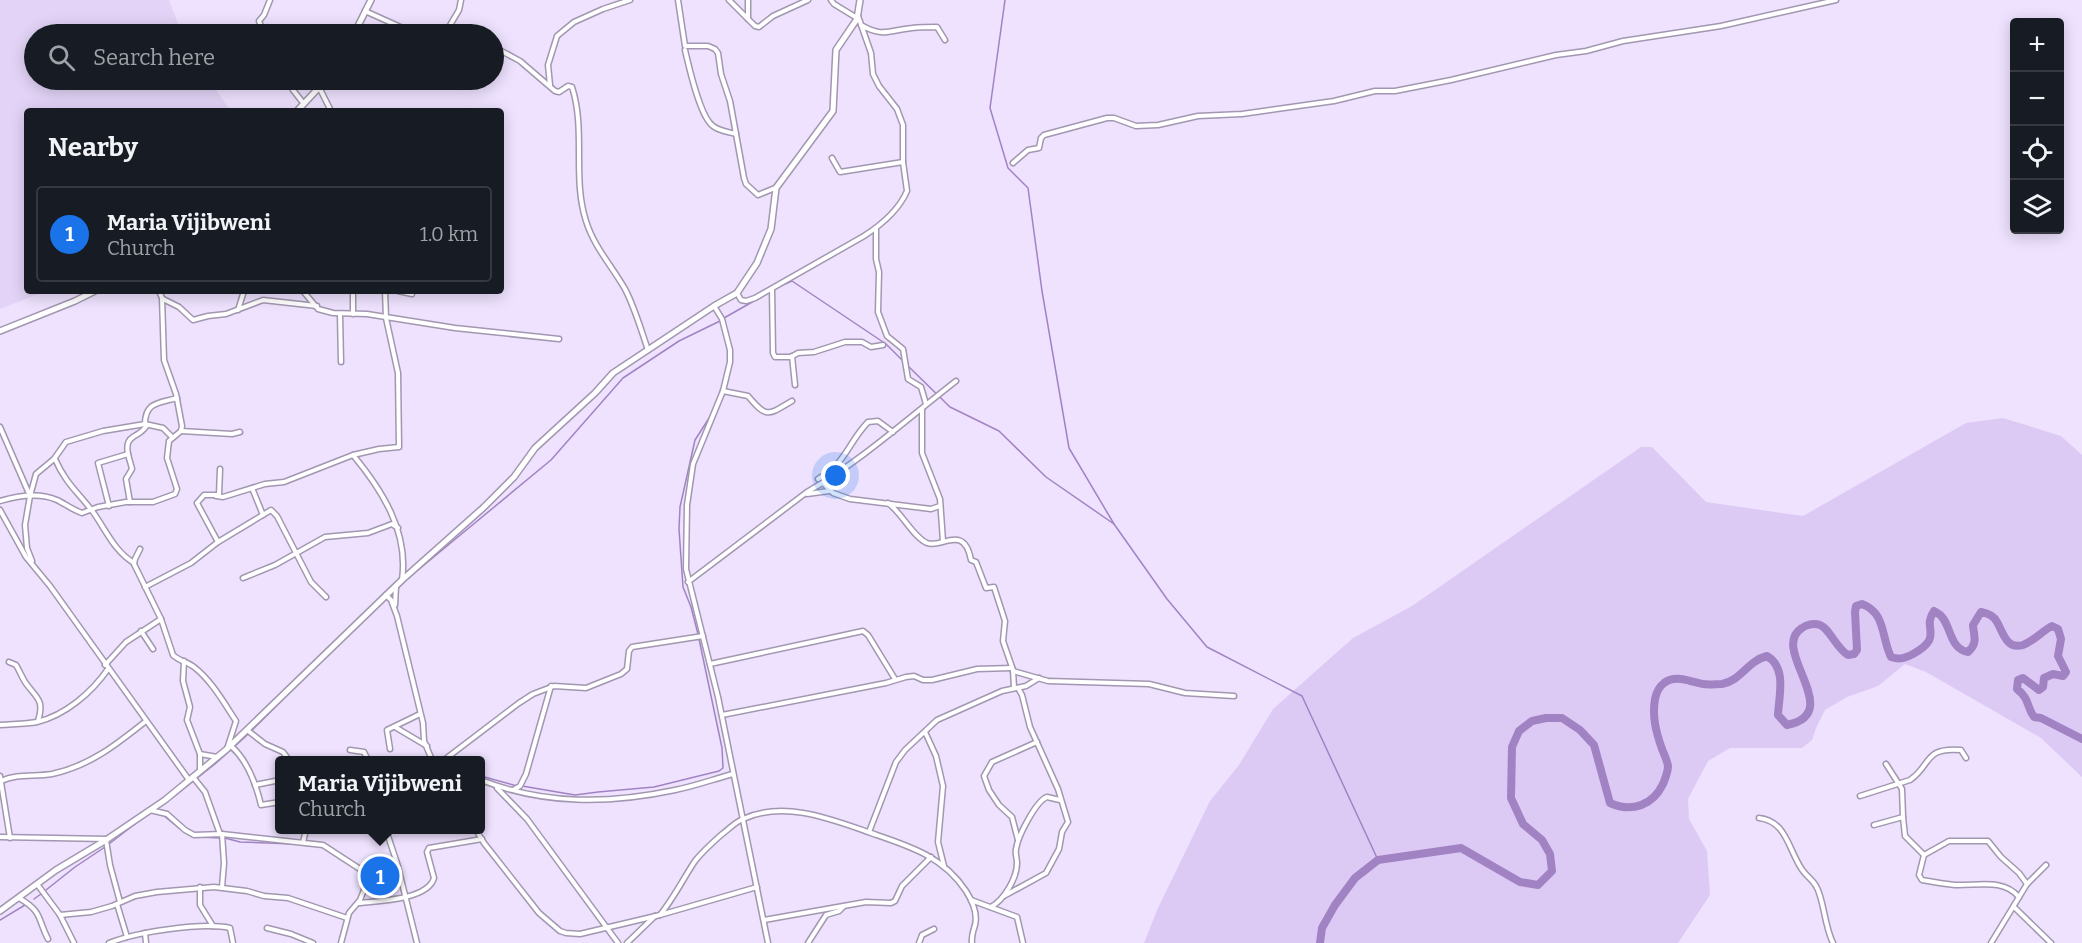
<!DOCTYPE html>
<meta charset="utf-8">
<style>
:root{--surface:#171b24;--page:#20242c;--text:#f1f3f6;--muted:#9ea1a6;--line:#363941;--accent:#1a73e8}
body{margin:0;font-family:Bitter,serif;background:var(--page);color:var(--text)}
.controls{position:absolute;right:18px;top:18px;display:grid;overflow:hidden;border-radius:6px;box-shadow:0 3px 15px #0003}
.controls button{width:54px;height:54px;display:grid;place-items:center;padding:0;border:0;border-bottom:2px solid var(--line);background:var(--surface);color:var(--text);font:30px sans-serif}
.you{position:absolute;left:836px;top:476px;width:21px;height:21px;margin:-15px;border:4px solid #fff;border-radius:50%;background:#1a73e8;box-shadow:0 0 0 9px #1a73e833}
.badge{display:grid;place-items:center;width:39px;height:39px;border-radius:50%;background:var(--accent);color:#fff;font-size:20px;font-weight:700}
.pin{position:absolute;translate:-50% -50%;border:3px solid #fff;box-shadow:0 2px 6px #0006}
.popup{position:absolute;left:275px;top:756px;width:210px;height:78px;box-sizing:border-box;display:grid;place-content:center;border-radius:6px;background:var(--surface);filter:drop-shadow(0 2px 4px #0005);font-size:20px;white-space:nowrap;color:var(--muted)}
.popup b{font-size:22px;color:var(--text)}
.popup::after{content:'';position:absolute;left:50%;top:100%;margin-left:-12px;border:12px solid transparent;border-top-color:var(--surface)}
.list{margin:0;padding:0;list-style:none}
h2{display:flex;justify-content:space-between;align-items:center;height:78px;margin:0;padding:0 24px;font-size:26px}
h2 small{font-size:20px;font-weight:400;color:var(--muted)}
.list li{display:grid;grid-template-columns:39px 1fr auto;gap:18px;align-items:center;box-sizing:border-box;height:96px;margin:0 12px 12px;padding:0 12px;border:2px solid var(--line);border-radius:6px}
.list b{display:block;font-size:22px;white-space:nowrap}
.list p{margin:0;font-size:20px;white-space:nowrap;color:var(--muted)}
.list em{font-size:20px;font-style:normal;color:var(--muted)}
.icon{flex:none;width:33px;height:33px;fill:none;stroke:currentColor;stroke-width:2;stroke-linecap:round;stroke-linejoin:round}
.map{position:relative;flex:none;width:2082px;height:943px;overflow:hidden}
.search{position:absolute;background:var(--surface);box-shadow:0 3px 15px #0003;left:24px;top:24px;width:480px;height:66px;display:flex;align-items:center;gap:15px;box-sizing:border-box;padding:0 21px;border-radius:33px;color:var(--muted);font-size:22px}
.panel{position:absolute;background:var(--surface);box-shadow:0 3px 15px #0003;left:24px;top:108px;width:480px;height:186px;border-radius:6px}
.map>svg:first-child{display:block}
.built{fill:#e3d4f7}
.green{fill:#ddcaf4}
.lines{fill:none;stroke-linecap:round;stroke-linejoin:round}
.stream{stroke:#a183c4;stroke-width:1.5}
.river{stroke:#a183c4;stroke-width:8}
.street-casing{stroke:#a297b0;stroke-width:7}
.secondary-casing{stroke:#a297b0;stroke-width:8}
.street{stroke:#fff;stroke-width:4}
.secondary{stroke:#fff;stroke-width:5}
</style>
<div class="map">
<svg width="2082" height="943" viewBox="0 0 2082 943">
<rect width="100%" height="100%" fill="#eee2fe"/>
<polygon class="built" points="0,0 169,0 182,34 34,34 34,80 209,80 231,111 27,111 27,291 46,291 0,309"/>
<polygon class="green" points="2003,418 2061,436 2082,455 2082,777 2041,738 1926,672 1905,664 1878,686 1847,697 1825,710 1816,728 1812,740 1802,748 1730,748 1708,761 1688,799 1689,819 1707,851 1710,895 1678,943 1144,943 1158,908 1210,801 1239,765 1273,709 1353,638 1412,606 1641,447 1652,447 1706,502 1803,516 1966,423"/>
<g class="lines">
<g class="stream">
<polyline points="1005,0 990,108 1008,168 1028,188 1042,291 1069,448 1114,524"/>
<polyline points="778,287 792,281 886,344 902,360"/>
<polyline points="724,318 761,297"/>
<polyline points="908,366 950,407 999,431 1046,477 1114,524 1167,599 1207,647 1302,696 1378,860"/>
<polyline points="418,570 551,460 623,378 679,341 720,321"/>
<polyline points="357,627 409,577"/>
<polyline points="698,634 691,607 683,587 679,529 680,507 695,440 713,412"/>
<polyline points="481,776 517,786"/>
<polyline points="522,786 575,795 598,792 654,787 719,771 723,768 722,748 699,639"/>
<polyline points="172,798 215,764 244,738 332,651"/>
<polyline points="163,815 180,829"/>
<polyline points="198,837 220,838"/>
<polyline points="225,838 240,842 294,844"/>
<polyline points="109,844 148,814"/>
<polyline points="302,844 308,846"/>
<polyline points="46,890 75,867 105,847"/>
<polyline points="34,899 41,894"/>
<polyline points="0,920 25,905"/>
</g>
<path class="river" d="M1320,943L1322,928L1335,905L1355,878L1378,860L1461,848L1520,882L1538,885L1552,871L1550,854L1542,840L1523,824L1511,798L1512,747L1519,731L1532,721L1546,718H1562L1580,730L1594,745L1610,803C1632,813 1653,805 1663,784C1665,779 1668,772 1668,766C1667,760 1664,754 1662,749C1656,732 1652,717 1655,699C1656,694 1659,687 1664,683C1676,674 1690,682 1703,684C1709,685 1716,684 1722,684C1741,681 1747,661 1767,656C1787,668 1779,695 1778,715L1787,725C1847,713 1768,649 1802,628C1807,624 1815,623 1820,625C1829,628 1837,649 1848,655L1854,654L1857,650L1855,612L1856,606L1862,604C1886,613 1881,637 1891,657C1900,660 1905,658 1913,654C1945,636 1921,629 1934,611C1937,613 1940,614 1942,617C1951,627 1950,649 1968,652C1978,643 1974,637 1973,625L1981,612C1987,613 1994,616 1997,622C2003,632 2006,650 2023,645C2034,641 2042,631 2052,626L2058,629L2061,639L2058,656L2066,672L2063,676L2053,674L2044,678L2043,687L2039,690L2023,678L2018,680L2017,689C2030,699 2026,706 2034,717L2041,718L2082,739"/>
<defs>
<g id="street">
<polyline points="678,0 685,46 708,46 715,49 718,53 721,74 730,101 744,178 746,184 758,195 775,188"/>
<polyline points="729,0 755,26 759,27 773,16 808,0"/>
<polyline points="748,0 748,19"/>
<polyline points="831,0 834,4 857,18"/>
<polyline points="365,11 416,34"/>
<path d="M861,25C884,38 889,30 912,28C921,27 929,27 937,27L945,40"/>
<polyline points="218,28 221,34"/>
<polyline points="264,34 259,21 264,15 270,0"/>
<polyline points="438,34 446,32 459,10 461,0"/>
<path d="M494,47L520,61L555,91L559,92L568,86L572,87C586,130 572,178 586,221C594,247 612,266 625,289C635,308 641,330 648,350"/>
<path d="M685,50C689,67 700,117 713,126C719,131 729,132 736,134"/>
<polyline points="288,80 293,90 304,104"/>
<polyline points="550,85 548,65 557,36 574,22 603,9 630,0"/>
<polyline points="319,87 331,111"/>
<polyline points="832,158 840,172 903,162"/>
<polyline points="1013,163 1028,150 1039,148 1041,138 1044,135 1107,118 1114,118 1136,126 1158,125 1198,116 1242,114 1334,101 1375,91 1395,91 1451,80 1556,55 1586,51 1623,41 1721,26 1836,0"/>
<polyline points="876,229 876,259 879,272 878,312 887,336 903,349 908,379 921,387 926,404"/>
<polyline points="772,289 773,353 775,357 791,357 798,353 814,352 845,342 862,342 871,347 883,345"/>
<polyline points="303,291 318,309 333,313 367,314 455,328 559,339"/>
<polyline points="398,291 412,294"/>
<path d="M737,293L741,300L746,301L755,298L864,236C881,225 899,210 907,191L903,162V125L897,109L879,86L873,74L871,53L858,16"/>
<polyline points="163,299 179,307 193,320 208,316 226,314 263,300 317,306"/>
<polyline points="714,306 722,319 730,350 730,362 723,391 693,464 687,505 686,569 718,697 768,943"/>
<polyline points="238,310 244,291"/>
<polyline points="340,314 341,362"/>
<polyline points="353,314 353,291"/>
<polyline points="792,356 795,385"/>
<path d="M723,391L748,396C767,419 768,415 792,401"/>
<polyline points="922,409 922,453 940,499 943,541"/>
<path d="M145,424C145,402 159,403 177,398"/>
<polyline points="0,427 30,496 25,525 27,548 32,561"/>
<polyline points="181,431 232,434 240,432"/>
<path d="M353,455C382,490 409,532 402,580"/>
<path d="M55,459C66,484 78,492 93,512C106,530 114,551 134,563"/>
<path d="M818,479C848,461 847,444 868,422L878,421L893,432"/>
<polyline points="823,483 833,493 850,499 931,509 940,506"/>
<polyline points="252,488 263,515"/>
<polyline points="807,494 829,491"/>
<polyline points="30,496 36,474 54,459 66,442 103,431 145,424 163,428 172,437"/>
<polyline points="216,496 223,497 265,484 284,482 353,455 379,449 399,447 398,373 386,318 385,291"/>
<path d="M0,501C17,496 39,492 57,500C65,504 73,510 82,513L98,507L126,502H153L175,494L177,489L167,458L169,441L181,431L182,426L176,394L164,360L162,298L159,291"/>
<path d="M130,502L126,479L132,469C130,459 122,444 133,437C139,433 143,432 147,425"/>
<path d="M888,503C902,513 913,537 927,543C941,549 964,523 971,560L976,562L986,588L994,587L1005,621L1003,641L1013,670L1014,688"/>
<polyline points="109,506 98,463 128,454"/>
<polyline points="0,510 26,557 50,586 189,780"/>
<polyline points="218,542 197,503 204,495 219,495 220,469"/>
<path d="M140,549L135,559L134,564L161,619L173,655C179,661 188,662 194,667C212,681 224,703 236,721L227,749"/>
<polyline points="243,578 275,565 325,537 368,533 392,524 398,528"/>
<path d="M688,582L807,492C861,461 907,419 956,381"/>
<polyline points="145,587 191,563 218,542 271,510 277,516 311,582 326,597"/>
<polyline points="386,595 391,600 397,616 423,723 424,741 432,760"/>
<polyline points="395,605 396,586"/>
<polyline points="141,631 153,649"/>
<polyline points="184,661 183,681 190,707 187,720 200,754 200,770"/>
<path d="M9,662L16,665C19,670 22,677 25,682C36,698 45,699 38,721"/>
<polyline points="710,664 863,631 868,635 895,679"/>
<polyline points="105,665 126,642 161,619"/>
<polyline points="1013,671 1048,681 1149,684 1185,693 1234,696"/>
<polyline points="722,715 886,683 906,677 914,676 923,680 932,680 977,669 1012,668"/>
<path d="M0,725C12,724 26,724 37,722C66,715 92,692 108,669"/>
<polyline points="395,727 427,746"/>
<polyline points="247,730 265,744 283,752 289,760"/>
<polyline points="925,732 936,756 943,786 938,842 944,866"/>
<path d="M231,746C247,760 256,784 261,805L280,802"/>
<polyline points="390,749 387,730 420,714"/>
<polyline points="350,750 364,752 368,760"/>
<polyline points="200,754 217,757"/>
<polyline points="444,760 519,703 533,694 554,686 586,688 621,674 627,669 629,651 632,647 703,636"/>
<polyline points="1886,764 1902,789 1903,817"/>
<polyline points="0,776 10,838"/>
<polyline points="193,777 205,792 220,834"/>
<path d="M481,780C545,805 609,804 675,790C695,786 714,779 733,774"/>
<path d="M1,781C17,773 35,777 52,774C90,766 117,744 146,721"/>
<polyline points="255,785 280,780"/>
<polyline points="497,788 527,819 618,943"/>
<polyline points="513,790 520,786 526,774 551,686"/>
<path d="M1860,796L1910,780C1932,765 1923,747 1961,750L1966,758"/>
<polyline points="150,810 167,814 185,830 194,835 222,834 323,845 363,871 365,876 364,890 360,900 349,913 341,943"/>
<path d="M1759,818C1786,821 1788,848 1801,868C1805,875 1812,879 1816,886C1824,899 1824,925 1833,943"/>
<polyline points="1874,825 1903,817 1905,836 1924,855"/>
<polyline points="386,830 397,863 417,943"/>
<polyline points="476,830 484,843 539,913 560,931 566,933 580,934 660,915 757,887"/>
<polyline points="869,832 896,762 905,750 937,720 1002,691 1026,686 1039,678"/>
<polyline points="222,834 224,863 222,887"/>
<polyline points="0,837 107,839"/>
<polyline points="106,840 110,865 120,902"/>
<polyline points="1018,840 1012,817 999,805 989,790 984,776 992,762 1037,742"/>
<polyline points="303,842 306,830"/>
<polyline points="37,884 60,915 74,943"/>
<polyline points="200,887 200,905 213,926"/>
<polyline points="1004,896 1046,873 1059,849 1062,832 1068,822 1058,789 1030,727 1022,695 1018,688"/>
<path d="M2019,897C2003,878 1977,886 1955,885C1944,884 1933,882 1922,880L1919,875L1924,855L1949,841H1988L2001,857L2019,873L2027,884"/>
<path d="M19,898C43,912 37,918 48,939"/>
<polyline points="971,900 1017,917 1023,943"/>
<path d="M359,903C377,901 428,900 434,878L427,852L429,848L482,839"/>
<polyline points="117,904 127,937"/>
<path d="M991,907C1004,900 1017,878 1017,863C1017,858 1015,854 1016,849C1018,836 1036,801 1047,797L1060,800"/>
<polyline points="2015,908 2051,943"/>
<polyline points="60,915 91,912 112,906 135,896 157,892 214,887 247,891 264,896 288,898 347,918"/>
<path d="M660,915C674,898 683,879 695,861C702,852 712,843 721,835C728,830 735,822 743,819C784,800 831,819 871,833C909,846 943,856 966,891C973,902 978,913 975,925C973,932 971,936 972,943"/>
<polyline points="764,920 866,902 891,903 895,901 902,886 931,857"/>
<polyline points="267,928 291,934 313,943"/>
<polyline points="145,933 146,943"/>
<path d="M109,943C136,932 202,922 230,928L233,943"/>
<polyline points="627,943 655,916"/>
<polyline points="808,943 826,915 839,911 843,907"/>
<polyline points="919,943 922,935 934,929"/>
<polyline points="1991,943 2027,884 2046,865"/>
</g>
<g id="secondary">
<polyline points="354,34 371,0"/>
<polyline points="297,111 326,80"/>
<polyline points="0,331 75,301 95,291"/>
<polyline points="0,911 56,870 106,840 165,800 227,749 402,580 483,508 514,477 535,448 595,393 613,373 714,306 737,293 757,263 771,229 776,188 833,111 836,50 857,19 860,0"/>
</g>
</defs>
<use href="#street" class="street-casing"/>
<use href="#secondary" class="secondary-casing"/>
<use href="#street" class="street"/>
<use href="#secondary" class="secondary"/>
</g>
</svg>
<div class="controls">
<button>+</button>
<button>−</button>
<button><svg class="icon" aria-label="locate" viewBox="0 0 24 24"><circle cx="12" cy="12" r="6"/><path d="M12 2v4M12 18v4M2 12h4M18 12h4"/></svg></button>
<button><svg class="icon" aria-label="layers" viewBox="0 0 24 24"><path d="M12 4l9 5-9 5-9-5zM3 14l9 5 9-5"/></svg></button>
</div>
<div class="you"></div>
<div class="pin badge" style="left:380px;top:876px">1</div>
<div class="popup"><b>Maria Vijibweni</b>Church</div>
<div class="search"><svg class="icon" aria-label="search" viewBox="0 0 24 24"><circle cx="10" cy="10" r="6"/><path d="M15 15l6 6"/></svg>Search here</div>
<section class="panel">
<h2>Nearby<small></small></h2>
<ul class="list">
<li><span class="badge">1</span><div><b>Maria Vijibweni</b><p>Church</p></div><em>1.0 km</em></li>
</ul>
</section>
</div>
